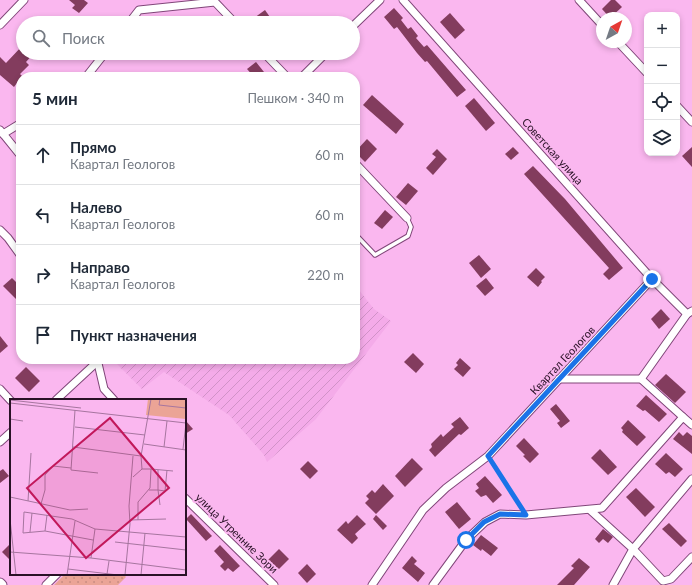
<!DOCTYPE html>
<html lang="ru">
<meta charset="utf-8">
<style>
:root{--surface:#fff;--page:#f6f6f7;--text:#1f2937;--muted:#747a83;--line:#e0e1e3}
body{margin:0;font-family:Lato,sans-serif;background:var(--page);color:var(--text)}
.controls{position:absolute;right:12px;top:12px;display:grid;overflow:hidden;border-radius:8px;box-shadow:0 2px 6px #0003}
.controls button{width:36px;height:36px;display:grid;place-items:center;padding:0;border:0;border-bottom:1px solid var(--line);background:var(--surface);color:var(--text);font:20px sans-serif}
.compass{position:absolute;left:596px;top:12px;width:36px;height:36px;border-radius:50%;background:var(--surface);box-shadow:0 2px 6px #0003;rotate:40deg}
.stop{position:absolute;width:12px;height:12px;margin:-9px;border:3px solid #1a73e8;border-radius:50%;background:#fff}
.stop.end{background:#1a73e8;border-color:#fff;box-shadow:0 1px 4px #0008}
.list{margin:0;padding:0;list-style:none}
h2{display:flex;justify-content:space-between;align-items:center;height:52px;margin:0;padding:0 16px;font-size:17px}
h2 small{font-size:13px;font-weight:400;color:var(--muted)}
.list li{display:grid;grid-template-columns:26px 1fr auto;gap:12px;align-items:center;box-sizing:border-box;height:60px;padding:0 16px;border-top:1px solid var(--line)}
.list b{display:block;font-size:15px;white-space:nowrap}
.list p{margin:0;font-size:13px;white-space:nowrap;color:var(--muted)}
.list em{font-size:13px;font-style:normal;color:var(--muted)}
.icon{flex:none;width:22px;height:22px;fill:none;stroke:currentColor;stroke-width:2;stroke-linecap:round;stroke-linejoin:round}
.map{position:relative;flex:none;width:692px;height:585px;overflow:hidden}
.search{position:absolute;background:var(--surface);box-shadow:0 2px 6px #0003;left:16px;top:16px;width:344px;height:44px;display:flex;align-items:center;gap:10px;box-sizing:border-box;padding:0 14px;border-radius:22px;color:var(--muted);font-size:15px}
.panel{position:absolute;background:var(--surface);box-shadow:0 2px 6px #0003;left:16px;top:72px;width:344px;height:292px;border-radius:16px}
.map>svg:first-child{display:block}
.industrial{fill:url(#industrial-furrows)}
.grass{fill:url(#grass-dots)}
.building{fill:#833c5e}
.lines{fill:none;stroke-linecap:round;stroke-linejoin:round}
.service-casing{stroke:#804679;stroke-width:5.5}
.minor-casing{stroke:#804679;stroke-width:9}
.tertiary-casing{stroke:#804679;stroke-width:11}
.path{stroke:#a4739c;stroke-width:1.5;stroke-dasharray:4 2;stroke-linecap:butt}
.service{stroke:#fff;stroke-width:3.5}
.minor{stroke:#fff;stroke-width:7}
.tertiary{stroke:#fff;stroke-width:9}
.route{stroke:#1a73e8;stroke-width:5}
.labels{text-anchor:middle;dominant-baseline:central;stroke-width:4;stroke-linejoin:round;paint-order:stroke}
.street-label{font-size:11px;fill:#291126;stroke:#fab7ef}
.inset-road{fill:none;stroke:#a6759f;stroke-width:1}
.view{fill:#c2185b;fill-opacity:0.15;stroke:#c2185b;stroke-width:2}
.inset-edge{fill:none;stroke:#291126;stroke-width:2}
</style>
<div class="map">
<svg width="692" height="585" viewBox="0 0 692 585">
<defs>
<pattern id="industrial-furrows" width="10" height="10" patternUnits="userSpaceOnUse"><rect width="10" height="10" fill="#f4abe9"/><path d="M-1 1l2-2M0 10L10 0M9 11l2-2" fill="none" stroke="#d192c8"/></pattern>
<pattern id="grass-dots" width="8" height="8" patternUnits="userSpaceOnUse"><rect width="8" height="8" fill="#eba496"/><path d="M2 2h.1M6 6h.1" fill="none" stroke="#ca8c81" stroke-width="1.8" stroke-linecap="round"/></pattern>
</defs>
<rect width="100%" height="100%" fill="#fab7ef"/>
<polygon class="industrial" points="355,285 374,309 391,321 316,419 267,462 264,455 229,415 164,372 142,389 112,359 355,359"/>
<polygon class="grass" points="65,574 123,574 126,577 118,585 54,585"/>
<g class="building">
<polygon points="69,0 84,0 88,3 79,13 72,8 75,5"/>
<polygon points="611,0 615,0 622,7 610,18 602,9"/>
<polygon points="394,8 403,18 401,20 408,29 411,27 418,36 416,38 424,47 427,45 466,90 457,97 427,61 425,62 417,53 397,27 394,29 384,17"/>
<polygon points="265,10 272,20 269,23 257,23 254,18"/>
<polygon points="450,13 465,30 455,39 440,22"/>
<polygon points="23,45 23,53 34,53 26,62 29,65 20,74 22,76 14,87 0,75 0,57 6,63"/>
<polygon points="256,62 268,77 254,77 247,69"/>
<polygon points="372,95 404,124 396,134 363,105"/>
<polygon points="474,98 495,123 486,131 465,106"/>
<polygon points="367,139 377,149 365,162 355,152"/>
<polygon points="513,147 519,153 511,160 505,154"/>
<polygon points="692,147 692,167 682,156"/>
<polygon points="437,149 447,159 433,175 426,168 436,157 432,154"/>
<polygon points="533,166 565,199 623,268 609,280 603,274 609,268 524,174"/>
<polygon points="408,183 418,191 406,205 396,197"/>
<polygon points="385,210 393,217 382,229 374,223"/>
<polygon points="479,255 491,269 481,278 469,263"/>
<polygon points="536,268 545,277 541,281 542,282 538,287 527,277"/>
<polygon points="12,278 21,287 21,304 3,286"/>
<polygon points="486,278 494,288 485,296 476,286"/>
<polygon points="661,309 670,319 659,329 651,319"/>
<polygon points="0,336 8,346 0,353"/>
<polygon points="413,353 424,364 416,373 404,362"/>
<polygon points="460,358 471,368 463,377 454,369 458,365 456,363"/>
<polygon points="26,367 40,381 29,392 15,378"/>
<polygon points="666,374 686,392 675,403 655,385"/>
<polygon points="646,395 667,414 659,422 645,410 643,411 636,406"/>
<polygon points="556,404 570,421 561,428 557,423 560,421 550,409"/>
<polygon points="460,417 469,428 461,435 459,434 435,457 429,450 432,447 431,444 441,434 443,437 454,427 451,424"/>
<polygon points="185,420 193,429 185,434"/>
<polygon points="628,420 646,437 637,446 622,432 623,430 621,428"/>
<polygon points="679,432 683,436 687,432 692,436 692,454 673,439"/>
<polygon points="524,438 539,454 530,463 523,456 525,455 516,446"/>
<polygon points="600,449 617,467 608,475 591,458"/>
<polygon points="666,453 683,469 675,477 669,472 666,474 655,464"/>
<polygon points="412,458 423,469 405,487 395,476"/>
<polygon points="308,461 318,471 310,479 300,469"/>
<polygon points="3,469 9,476 0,483 0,471"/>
<polygon points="485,476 502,495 493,503 486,495 481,497 475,491 479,488 476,484"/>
<polygon points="383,484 394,496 376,514 365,503 369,499 366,496 372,490 375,493"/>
<polygon points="636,488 655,507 645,517 626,497"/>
<polygon points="457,502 471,519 459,529 445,512"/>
<polygon points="191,514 212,536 206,541 186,519"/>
<polygon points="357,515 366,524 355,534 358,538 352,544 337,530 346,521 348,524"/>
<polygon points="376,515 387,526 383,530 373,519"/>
<polygon points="669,523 687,541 681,547 662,529"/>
<polygon points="603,529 613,537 608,543 603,539 599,543 595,539"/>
<polygon points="481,535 498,548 491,556 482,549 481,551 473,545"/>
<polygon points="11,543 11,561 2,552"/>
<polygon points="220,545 240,566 233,572 228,568 225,571 220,566 224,562 214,551"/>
<polygon points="279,549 289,559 279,569 268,560"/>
<polygon points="412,556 417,561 414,564 425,573 418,582 402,568"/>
<polygon points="579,558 590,567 574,585 557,585 574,568 571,566"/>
<polygon points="307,564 316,574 307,583 298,573"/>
</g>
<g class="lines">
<defs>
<polyline id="service" points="355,234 375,255 408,236 411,227 407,218"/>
<g id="minor">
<polyline points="403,0 652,279 687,314"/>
<polyline points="579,0 602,25"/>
<polyline points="129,23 139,10 215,2 235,23"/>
<polyline points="0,25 24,0"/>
<polyline points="353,26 380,0"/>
<polyline points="618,42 647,73"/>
<polyline points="264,53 287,77"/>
<polyline points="86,77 105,53"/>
<polyline points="302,77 326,53"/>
<polyline points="677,106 692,122"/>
<polyline points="0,130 21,156"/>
<polyline points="3,134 21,123"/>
<polyline points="355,163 407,218"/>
<polyline points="0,230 8,238 21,256"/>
<polyline points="97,359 104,389 114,400"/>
<polyline points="559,379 641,379 683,417"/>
<polyline points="641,379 687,314 692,311"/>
<polyline points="0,389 11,401"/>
<polyline points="56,400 97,362"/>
<polyline points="0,442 11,432"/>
<polyline points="692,479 633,549 663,581 671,579 692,557"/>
<polyline points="185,498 274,585"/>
<polyline points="590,510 633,549 613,585"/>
<polyline points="46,585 57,574"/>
<polyline points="372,585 423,510 446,488 488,456 652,279"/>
<polyline points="433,585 466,540 485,522 500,514 526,515 602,508 683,417 692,425"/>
</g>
<polyline id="tertiary" points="0,583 2,585"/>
</defs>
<use href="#service" class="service-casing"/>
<use href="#minor" class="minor-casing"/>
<use href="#tertiary" class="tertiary-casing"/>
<polyline class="path" points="491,461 522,508"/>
<use href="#service" class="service"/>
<use href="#minor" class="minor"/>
<use href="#tertiary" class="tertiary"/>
</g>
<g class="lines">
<polyline class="route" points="466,540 484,522 500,514 526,515 488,456 652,279"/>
</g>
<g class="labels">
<g class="street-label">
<text transform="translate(553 151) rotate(48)">Советская улица</text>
<text transform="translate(562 360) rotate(-47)">Квартал Геологов</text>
<text transform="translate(237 533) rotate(44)">улица Утренние Зори</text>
</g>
</g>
<g transform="translate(10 399)">
<rect width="176" height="176" fill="#fab7ef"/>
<path d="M138,0H176V20L136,16Z" fill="#eba496"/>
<path class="inset-road" d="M150,0L149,6L176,9M0,1L71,9M0,4L176,24M65,11L61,71L88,74M0,20L13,22M65,28L135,36M134,45L176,51M63,48L131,57M154,48L157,22M173,50L176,24M132,70L131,57L141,0M148,71V91L155,92L157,71M123,78L132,70H141M139,91H148L150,106M0,98L60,111L78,110M18,102L21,54M31,105L35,91V76L43,67L61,69M0,120L6,176M120,121L156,120M128,121V103L140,89L141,70L163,72M35,132L37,116M20,133L22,114M83,141L35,132L13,134L14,113L62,120L85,130L176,138M105,143L176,151M0,153L81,159L176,171M81,159L85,130M58,170L108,176M97,175L99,162M57,176L65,122M115,176L120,125L119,107L123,57M131,176L135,134"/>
<path class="view" d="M100,19L159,89L76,159L17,89Z"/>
<rect width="176" height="176" class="inset-edge"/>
</g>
</svg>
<div class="controls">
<button>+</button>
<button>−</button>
<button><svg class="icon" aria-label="locate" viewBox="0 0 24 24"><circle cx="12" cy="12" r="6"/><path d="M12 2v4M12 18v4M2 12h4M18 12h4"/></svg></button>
<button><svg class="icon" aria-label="layers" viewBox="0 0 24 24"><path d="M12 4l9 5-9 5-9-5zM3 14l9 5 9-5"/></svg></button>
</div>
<svg class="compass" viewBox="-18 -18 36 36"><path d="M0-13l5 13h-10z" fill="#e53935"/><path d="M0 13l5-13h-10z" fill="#747a83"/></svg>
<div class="stop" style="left:466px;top:540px"></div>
<div class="stop end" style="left:652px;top:279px"></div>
<div class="search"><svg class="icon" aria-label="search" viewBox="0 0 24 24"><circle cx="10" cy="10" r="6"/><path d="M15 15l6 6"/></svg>Поиск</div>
<section class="panel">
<h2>5 мин<small>Пешком · 340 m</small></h2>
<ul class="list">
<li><svg class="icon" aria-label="ahead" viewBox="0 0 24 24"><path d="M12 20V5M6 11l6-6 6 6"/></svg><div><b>Прямо</b><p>Квартал Геологов</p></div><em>60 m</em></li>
<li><svg class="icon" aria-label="left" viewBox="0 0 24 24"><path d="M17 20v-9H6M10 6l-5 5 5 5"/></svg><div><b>Налево</b><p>Квартал Геологов</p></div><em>60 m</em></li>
<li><svg class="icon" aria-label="right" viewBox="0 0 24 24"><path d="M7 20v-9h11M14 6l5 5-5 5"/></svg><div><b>Направо</b><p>Квартал Геологов</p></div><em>220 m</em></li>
<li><svg class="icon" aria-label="arrive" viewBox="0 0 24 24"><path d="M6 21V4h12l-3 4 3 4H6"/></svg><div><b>Пункт назначения</b></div></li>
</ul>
</section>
</div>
